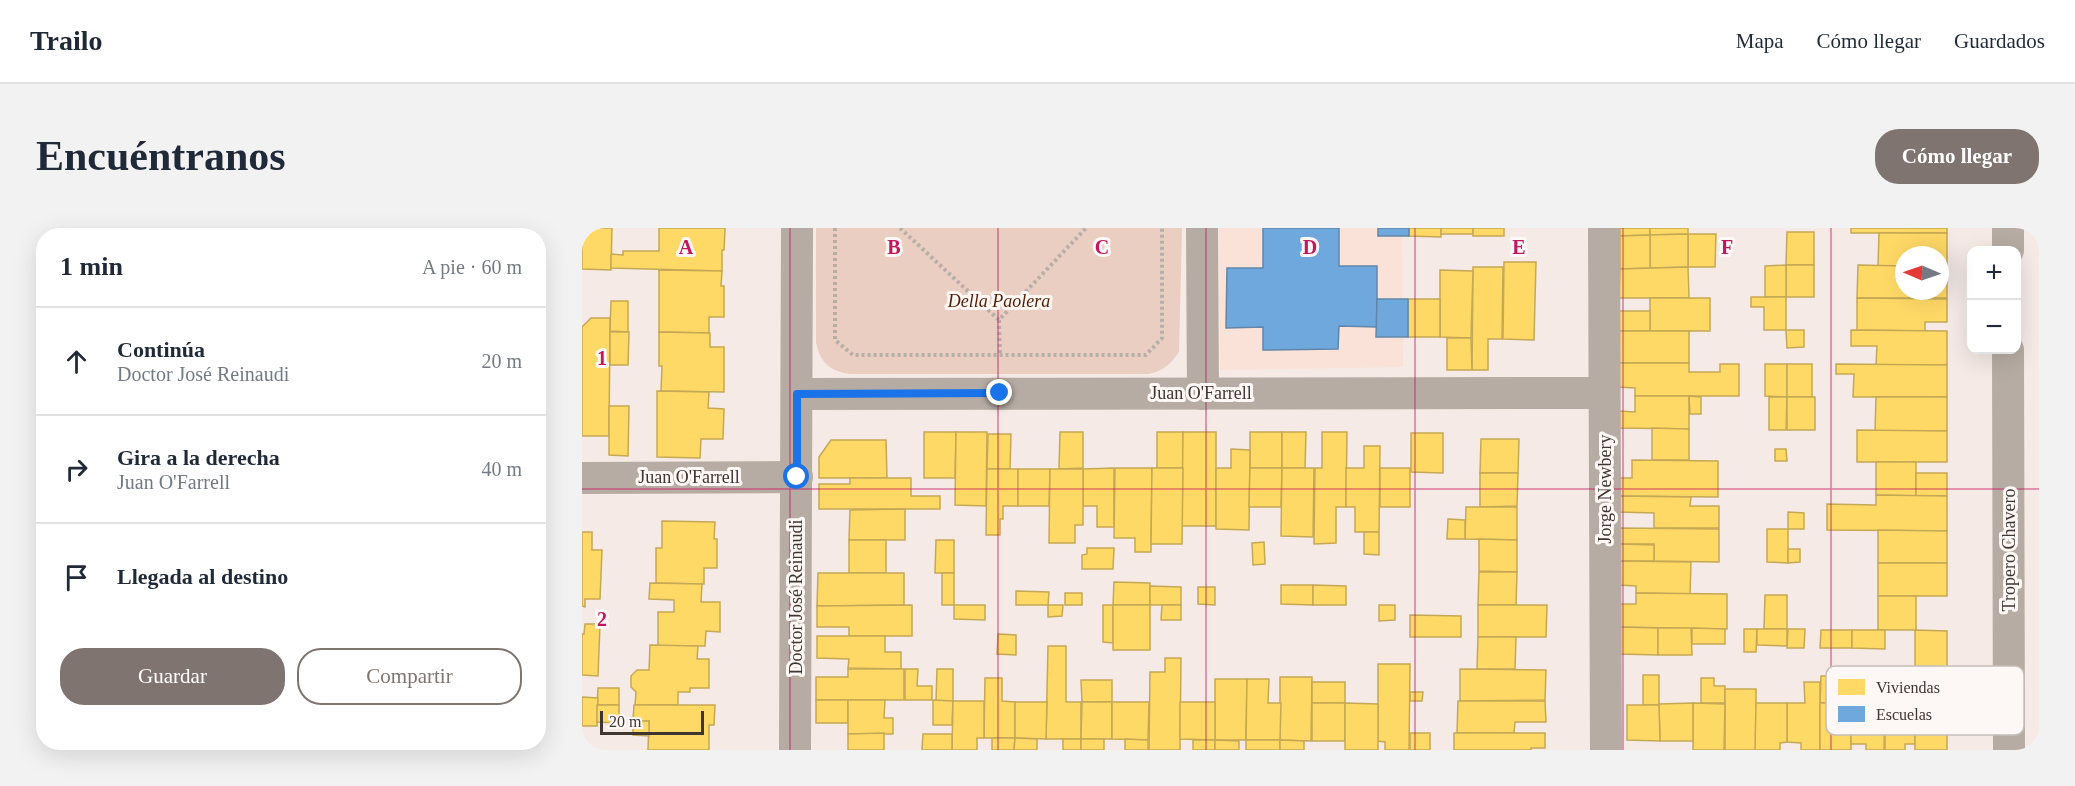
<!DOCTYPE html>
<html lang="es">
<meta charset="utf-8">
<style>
:root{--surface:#fff;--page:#f2f2f3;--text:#1f2937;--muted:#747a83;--line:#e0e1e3;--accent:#7f7470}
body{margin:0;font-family:"Times New Roman",serif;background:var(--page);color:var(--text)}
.controls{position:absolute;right:18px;top:18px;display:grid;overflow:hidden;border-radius:12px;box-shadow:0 6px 24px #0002}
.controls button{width:54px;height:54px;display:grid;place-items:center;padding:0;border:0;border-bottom:2px solid var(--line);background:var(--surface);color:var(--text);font:30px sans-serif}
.compass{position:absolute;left:1313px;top:18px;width:54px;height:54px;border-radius:50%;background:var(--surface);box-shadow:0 6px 24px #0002;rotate:272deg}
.scale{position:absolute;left:18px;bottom:15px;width:104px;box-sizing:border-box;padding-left:6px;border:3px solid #3f3531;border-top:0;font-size:16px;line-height:21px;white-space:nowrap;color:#3f3531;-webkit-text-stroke:4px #fdf8f5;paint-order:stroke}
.stop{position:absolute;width:18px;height:18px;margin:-14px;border:4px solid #1a73e8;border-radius:50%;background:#fff}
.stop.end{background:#1a73e8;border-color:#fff;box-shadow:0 2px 6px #0008}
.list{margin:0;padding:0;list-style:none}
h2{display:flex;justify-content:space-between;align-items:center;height:78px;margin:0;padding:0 24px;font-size:26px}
h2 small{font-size:20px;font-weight:400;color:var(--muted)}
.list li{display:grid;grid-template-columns:39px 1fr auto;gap:18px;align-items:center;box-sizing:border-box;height:108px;padding:0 24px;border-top:2px solid var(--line)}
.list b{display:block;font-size:22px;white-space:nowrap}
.list p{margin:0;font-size:20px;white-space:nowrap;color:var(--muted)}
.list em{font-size:20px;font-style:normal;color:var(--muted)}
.actions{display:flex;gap:12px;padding:18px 24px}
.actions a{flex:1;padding:14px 0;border:2px solid var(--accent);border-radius:24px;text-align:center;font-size:21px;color:var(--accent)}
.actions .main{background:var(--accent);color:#fff}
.icon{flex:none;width:33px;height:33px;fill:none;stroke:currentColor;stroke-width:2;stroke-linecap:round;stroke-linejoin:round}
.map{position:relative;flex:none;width:1457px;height:522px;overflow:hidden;border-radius:24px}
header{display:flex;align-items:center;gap:36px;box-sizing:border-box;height:84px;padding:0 30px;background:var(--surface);border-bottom:2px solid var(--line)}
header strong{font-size:28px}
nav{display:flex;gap:33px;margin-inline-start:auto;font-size:21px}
.intro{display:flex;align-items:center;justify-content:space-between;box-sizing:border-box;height:144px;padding:0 36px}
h1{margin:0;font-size:42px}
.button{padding:15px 27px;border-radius:24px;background:var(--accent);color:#fff;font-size:21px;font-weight:700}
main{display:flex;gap:36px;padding:0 36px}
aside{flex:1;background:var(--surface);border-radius:24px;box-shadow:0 6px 24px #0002}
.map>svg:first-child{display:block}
.built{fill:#fae2d8}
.green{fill:#eacec1}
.homes{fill:#ffd966;stroke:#c5a856;stroke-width:1.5}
.schools{fill:#6fa8dc;stroke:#6186a9;stroke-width:1.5}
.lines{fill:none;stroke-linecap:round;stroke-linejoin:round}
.path{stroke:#b8aea8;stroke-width:4;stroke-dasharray:3 3;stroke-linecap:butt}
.minor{stroke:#b6aca3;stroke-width:32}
.route{stroke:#1a73e8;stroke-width:8}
.grid{fill:none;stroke:#c2185b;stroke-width:1.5;stroke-opacity:0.55}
.labels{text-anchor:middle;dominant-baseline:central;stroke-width:6;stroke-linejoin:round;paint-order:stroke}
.park-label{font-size:18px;font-style:italic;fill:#531c00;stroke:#fdf8f5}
.street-label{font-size:18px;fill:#3f3531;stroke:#fdf8f5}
.key{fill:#fdf8f5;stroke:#c4beba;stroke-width:1.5}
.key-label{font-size:16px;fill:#3f3531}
.grid-label{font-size:20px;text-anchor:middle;font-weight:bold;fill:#c2185b;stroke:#fdf8f5;stroke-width:6;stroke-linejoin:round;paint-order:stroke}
</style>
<header>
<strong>Trailo</strong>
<nav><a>Mapa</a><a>Cómo llegar</a><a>Guardados</a></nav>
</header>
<div class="intro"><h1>Encuéntranos</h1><a class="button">Cómo llegar</a></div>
<main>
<aside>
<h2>1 min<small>A pie · 60 m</small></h2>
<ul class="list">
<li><svg class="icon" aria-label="ahead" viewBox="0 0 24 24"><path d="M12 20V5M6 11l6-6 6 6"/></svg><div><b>Continúa</b><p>Doctor José Reinaudi</p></div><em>20 m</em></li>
<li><svg class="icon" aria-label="right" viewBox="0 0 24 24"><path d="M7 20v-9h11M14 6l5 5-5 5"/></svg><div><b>Gira a la derecha</b><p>Juan O'Farrell</p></div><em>40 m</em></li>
<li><svg class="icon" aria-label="arrive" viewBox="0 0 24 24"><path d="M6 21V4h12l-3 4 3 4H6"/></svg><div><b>Llegada al destino</b></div></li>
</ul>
<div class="actions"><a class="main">Guardar</a><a>Compartir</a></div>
</aside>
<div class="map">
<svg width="1457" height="522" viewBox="0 0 1457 522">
<rect width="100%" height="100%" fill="#f5eae5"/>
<polygon class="built" points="637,0 820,0 821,139 638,142"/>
<path class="green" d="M234,0H600L597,124C588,137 581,143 566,146H268C248,143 238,135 234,114Z"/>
<g class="homes">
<polygon points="0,0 30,0 29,42 0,41"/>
<polygon points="77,0 143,0 142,22 140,22 140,43 29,40 29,26 41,27 41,23 77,23"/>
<polygon points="827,0 859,0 859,9 827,8"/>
<rect x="859" y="0" width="32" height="6"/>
<rect x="891" y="0" width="31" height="8"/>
<polygon points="1038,0 1068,0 1068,7 1038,8"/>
<polygon points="1068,0 1106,0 1106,6 1068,7"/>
<rect x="1269" y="0" width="96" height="5"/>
<polygon points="1205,4 1232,4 1232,37 1204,37"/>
<polygon points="1297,5 1365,5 1365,38 1358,38 1358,27 1322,27 1322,38 1296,38"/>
<polygon points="1106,6 1134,6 1133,39 1106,39"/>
<polygon points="1106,6 1106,39 1068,40 1068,7"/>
<polygon points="1068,7 1068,40 1038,41 1038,8"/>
<polygon points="922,34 954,34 952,112 921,111"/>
<rect x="1204" y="37" width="28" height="32"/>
<polygon points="1204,37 1204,69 1183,69 1183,38"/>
<polygon points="1276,37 1322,38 1322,63 1358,63 1358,38 1365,38 1365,70 1275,70"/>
<polygon points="891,39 921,39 920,111 906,111 906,142 890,142"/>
<polygon points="1106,39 1107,70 1037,70 1038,41"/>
<polygon points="77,42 140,43 139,58 142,58 142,89 127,89 127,105 77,104"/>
<polygon points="858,42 891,43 889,110 858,109"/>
<polygon points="1169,69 1204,69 1204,102 1182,102 1182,79 1169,79"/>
<rect x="1068" y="70" width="60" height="33"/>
<polygon points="1275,70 1365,71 1365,94 1343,94 1343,103 1275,102"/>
<rect x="826" y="71" width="32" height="38"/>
<polygon points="29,73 46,73 46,104 28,103"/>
<rect x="1037" y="83" width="31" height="20"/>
<polygon points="9,90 28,90 27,208 0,208 0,99"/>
<polygon points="1204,102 1222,102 1222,119 1205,120"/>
<polygon points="1269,102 1365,103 1365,137 1294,137 1295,118 1269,118"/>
<rect x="1037" y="103" width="70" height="32"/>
<polygon points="28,104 47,104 46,137 28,137"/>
<polygon points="77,104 128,105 128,119 142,119 142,164 79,163 80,138 77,138"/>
<polygon points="865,110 889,110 890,142 865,142"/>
<polygon points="1037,135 1107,135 1107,144 1138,144 1138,136 1157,136 1157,168 1053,168 1053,160 1037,159"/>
<polygon points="1183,136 1205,136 1205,169 1183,168"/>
<rect x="1205" y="136" width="25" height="33"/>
<polygon points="1254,136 1365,137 1365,169 1271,169 1272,146 1254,146"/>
<polygon points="75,163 127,164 126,180 142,181 141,211 119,211 118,230 75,229"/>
<polygon points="1053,168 1107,168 1107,201 1037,200 1037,183 1053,184"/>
<polygon points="1107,168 1119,169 1119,186 1108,186"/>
<polygon points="1187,169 1205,169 1204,202 1187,202"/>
<rect x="1205" y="169" width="28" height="33"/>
<polygon points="1294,169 1365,169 1365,203 1293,203"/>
<polygon points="27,178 47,178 46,228 27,227"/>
<polygon points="1070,200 1107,201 1107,232 1070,232"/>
<polygon points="1275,202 1365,203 1365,234 1275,234"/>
<polygon points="342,204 374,204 373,250 342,250"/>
<polygon points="374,204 405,204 404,278 373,277"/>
<polygon points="478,204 501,204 501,240 477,241"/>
<rect x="575" y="204" width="26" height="36"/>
<polygon points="601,204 634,204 634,298 600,298"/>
<rect x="668" y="204" width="32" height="36"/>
<polygon points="700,204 724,204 723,240 700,240"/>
<polygon points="740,204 765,204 764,279 754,279 754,315 732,316 733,240 740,240"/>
<polygon points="829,205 861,205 861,245 829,244"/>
<polygon points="406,206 429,206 428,241 405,241"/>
<polygon points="899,211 937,211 936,245 898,245"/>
<polygon points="249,212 304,212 305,250 237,250 237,229"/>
<polygon points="782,218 798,218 797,304 773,304 773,279 764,279 764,240 782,240"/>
<polygon points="649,221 668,222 667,302 634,301 634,240 649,240"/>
<polygon points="1193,221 1204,221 1205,233 1193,233"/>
<polygon points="1050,232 1136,233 1136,269 1037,268 1038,250 1050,250"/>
<polygon points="1294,234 1334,234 1334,268 1294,267"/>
<polygon points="532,240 532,299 515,299 515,278 501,278 501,241"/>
<polygon points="533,240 570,240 569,324 553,324 553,310 532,310"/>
<polygon points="570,240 601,240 600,316 569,316"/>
<polygon points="668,240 700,240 699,279 667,279"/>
<polygon points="700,240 732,240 731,309 699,308"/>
<rect x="798" y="240" width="30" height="39"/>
<polygon points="405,241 436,241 436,278 421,278 421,291 418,291 418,307 404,307"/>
<polygon points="436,241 468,241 467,278 436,278"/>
<polygon points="468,241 501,241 501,297 493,297 493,315 467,315"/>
<polygon points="898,245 936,245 935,278 898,279"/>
<rect x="1334" y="245" width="31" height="23"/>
<polygon points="268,250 329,250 329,268 358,268 358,281 237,281 237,256 268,256"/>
<polygon points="1294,267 1365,268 1365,303 1245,302 1245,276 1294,277"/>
<polygon points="1037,268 1109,269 1108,278 1137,278 1137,300 1072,300 1072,285 1037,284"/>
<polygon points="884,279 935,279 935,312 883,311"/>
<polygon points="323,281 323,312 267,312 268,282"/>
<polygon points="1206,284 1222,285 1222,301 1206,301"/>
<polygon points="866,291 883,292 883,311 865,311"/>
<polygon points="80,293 133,294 132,311 135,311 135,340 122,340 122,356 74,355 74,320 80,320"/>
<polygon points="1037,300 1137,301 1137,334 1072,333 1072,316 1037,316"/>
<polygon points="1185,301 1206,301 1206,335 1185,334"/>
<polygon points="1296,302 1365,303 1365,335 1296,335"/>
<polygon points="0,304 10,304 10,322 20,322 18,371 3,371 3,379 0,378"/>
<polygon points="782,304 797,304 797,327 782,326"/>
<polygon points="897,311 935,312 935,344 897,343"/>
<rect x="267" y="312" width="37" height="33"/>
<polygon points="354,312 372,312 372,345 353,345"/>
<polygon points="682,314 683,336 671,337 670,315"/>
<polygon points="1037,316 1072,317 1072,333 1037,333"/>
<polygon points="505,320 532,320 531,341 500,341 500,327 505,326"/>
<polygon points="1206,321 1218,321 1218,334 1206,335"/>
<polygon points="1037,333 1109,334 1108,366 1054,365 1054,358 1038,357"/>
<rect x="1296" y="335" width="69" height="33"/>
<polygon points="897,344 935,344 934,377 896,377"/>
<polygon points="236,345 322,345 322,377 235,378"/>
<rect x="360" y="345" width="12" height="32"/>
<polygon points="532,354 568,355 568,377 531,377"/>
<polygon points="68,355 120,356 119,374 138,374 138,404 124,403 123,418 76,418 76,384 92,384 92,372 67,371"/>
<polygon points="699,357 731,357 731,377 699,376"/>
<polygon points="731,357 764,358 764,377 731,377"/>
<polygon points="568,358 599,359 599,377 568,377"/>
<polygon points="616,359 633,359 633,377 616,376"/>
<polygon points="434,363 467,364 466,377 434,377"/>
<rect x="483" y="365" width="17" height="12"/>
<polygon points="1054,365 1145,366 1145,401 1037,399 1038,376 1054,376"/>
<polygon points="1183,367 1205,367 1205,401 1182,401"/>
<rect x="1296" y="368" width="38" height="34"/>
<polygon points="330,377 330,408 267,408 267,399 235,399 235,378"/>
<polygon points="372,377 403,377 403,392 372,391"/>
<polygon points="466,377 481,377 480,388 466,389"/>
<polygon points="521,377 531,377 531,415 521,414"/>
<rect x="531" y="377" width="37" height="45"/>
<polygon points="580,377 599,377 599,392 579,392"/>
<polygon points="797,377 813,377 813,392 797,393"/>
<polygon points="896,377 965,377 964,409 896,409"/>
<polygon points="828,387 879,388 879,409 828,409"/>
<polygon points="3,396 18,396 16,448 0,447 0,406 2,406"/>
<polygon points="1037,399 1076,400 1076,427 1038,426"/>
<polygon points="1076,400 1109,400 1110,427 1076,427"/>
<polygon points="1110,400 1143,401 1143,416 1110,416"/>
<polygon points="1162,401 1175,401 1174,424 1162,424"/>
<polygon points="1175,401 1205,401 1205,418 1175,417"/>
<polygon points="1206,401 1223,401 1222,420 1205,420"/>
<polygon points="1239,402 1270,402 1270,420 1238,420"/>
<polygon points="1270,402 1303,402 1303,421 1270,420"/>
<polygon points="1333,402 1365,403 1365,444 1333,444"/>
<polygon points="416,406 434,407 434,427 415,426"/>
<polygon points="235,408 303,408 303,424 319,424 319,441 266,440 267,431 235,430"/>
<polygon points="896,409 934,409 933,441 895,441"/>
<polygon points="68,417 116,418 115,431 127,431 127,460 108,460 108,464 96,464 96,477 53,477 54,464 49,459 49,448 55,442 67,442"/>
<polygon points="466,418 484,418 484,474 499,474 499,511 464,511"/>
<polygon points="583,430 599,430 598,522 567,522 568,444 583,444"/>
<polygon points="796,436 828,436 827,522 803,522 803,514 796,513"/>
<polygon points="266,441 322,441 322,472 234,472 234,449 266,449"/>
<polygon points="323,441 336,441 335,458 350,458 350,472 323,472"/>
<polygon points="355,441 371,441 371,473 354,473"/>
<polygon points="878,441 964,442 963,472 878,473"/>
<rect x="1061" y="447" width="16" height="30"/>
<polygon points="1239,448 1270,448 1269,475 1238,475"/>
<polygon points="698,449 730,449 729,513 698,512"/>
<polygon points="403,450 420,450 420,473 433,474 433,510 402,510"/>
<polygon points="1119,450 1132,450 1132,458 1143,458 1143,475 1119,475"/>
<polygon points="633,451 665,451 664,512 633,512"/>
<polygon points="665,451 687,451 686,475 699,475 698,512 664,512"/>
<polygon points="499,452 530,452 530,474 500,474"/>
<rect x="730" y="454" width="33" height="21"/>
<polygon points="1222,454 1238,454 1238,522 1219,522 1219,515 1205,514 1205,475 1223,475"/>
<polygon points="16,460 37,460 37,477 15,477"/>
<rect x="1143" y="461" width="31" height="61"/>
<polygon points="828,464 841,464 840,473 828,473"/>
<polygon points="0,469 16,470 15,498 0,498"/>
<rect x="234" y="472" width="32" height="23"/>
<polygon points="266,472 303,472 302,490 311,490 311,506 266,506"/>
<polygon points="351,472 371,473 370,497 351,497"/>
<polygon points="371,473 402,473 402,510 395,510 395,522 370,522"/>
<polygon points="876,473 963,473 964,494 933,494 932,505 875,505"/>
<polygon points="433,474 465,474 464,511 433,510"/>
<polygon points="500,474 530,474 530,511 499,511"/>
<polygon points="530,474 567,474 566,512 530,511"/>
<polygon points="598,474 633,474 633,512 598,511"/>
<rect x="730" y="475" width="33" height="38"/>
<polygon points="763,475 796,476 796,522 763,522"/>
<polygon points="1111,475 1143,476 1142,522 1111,522"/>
<polygon points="1111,475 1111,513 1078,513 1077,476"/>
<polygon points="1174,475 1205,475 1205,514 1198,515 1198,522 1173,522"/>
<rect x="1238" y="475" width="31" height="47"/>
<polygon points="1269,475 1303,475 1302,522 1284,522 1284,516 1269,516"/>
<polygon points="1303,475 1333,475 1333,516 1323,516 1323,522 1303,522"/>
<rect x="1333" y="475" width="32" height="47"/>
<polygon points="15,477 37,477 37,495 15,494"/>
<polygon points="52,477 133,477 132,497 127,497 127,522 66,522 67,493 51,493"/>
<polygon points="1045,477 1077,477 1078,513 1045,512"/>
<polygon points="51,493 67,493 67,508 51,507"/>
<polygon points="302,505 302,522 266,522 266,506"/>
<rect x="828" y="505" width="20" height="17"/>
<polygon points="872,505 963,505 963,520 949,520 949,522 872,522"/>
<polygon points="341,506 370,506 370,522 340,522"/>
<polygon points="410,510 433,510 432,522 410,522"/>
<polygon points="433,510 455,511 455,522 432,522"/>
<rect x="481" y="511" width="18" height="11"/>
<rect x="499" y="511" width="23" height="11"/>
<polygon points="543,511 566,512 566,522 543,522"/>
<rect x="611" y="512" width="22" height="10"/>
<polygon points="633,512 657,513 657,522 633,522"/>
<rect x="664" y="512" width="34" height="10"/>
<polygon points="698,512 722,513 722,522 698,522"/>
</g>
<g class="schools">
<polygon points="681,0 757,0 757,38 795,38 795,99 757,98 756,121 681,122 681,99 644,100 645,40 681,40"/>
<rect x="796" y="0" width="31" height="8"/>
<polygon points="795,71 826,71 826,109 794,109"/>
</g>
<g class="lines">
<g class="path">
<polyline points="253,0 253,112 271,127 564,127 580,110 580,0"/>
<polyline points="318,0 417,92 504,0"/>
<polyline points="417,92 418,127"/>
</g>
<g class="minor">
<polyline points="620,0 621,166"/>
<polyline points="1022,0 1024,522"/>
<polyline points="1426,0 1426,22"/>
<polyline points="1426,122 1427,522"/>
<polyline points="215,166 1022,165"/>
<polyline points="0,250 215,249"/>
<polyline points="213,522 215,0"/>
</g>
</g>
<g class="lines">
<polyline class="route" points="215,249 215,166 418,165"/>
</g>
<path class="grid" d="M208,0V522M416,0V522M624,0V522M833,0V522M1041,0V522M1249,0V522M0,261H1457"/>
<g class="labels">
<g class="park-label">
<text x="417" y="73">Della Paolera</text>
</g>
<g class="street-label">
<text x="619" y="165">Juan O'Farrell</text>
<text x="107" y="249">Juan O'Farrell</text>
<text transform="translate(1023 261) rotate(-90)">Jorge Newbery</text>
<text transform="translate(1427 322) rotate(-90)">Tropero Chavero</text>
<text transform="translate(214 369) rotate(-90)">Doctor José Reinaudi</text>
</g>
</g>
<rect x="1244" y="438" width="198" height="69" rx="9" class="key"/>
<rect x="1256" y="451" width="27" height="16" fill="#ffd966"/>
<rect x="1256" y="478" width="27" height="16" fill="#6fa8dc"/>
<g class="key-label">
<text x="1294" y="465">Viviendas</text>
<text x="1294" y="492">Escuelas</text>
</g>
<g class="grid-label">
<text x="104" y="26">A</text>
<text x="312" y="26">B</text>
<text x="520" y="26">C</text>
<text x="728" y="26">D</text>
<text x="937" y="26">E</text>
<text x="1145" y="26">F</text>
<text x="20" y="137">1</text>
<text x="20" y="398">2</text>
</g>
</svg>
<div class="controls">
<button>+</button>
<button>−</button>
</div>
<svg class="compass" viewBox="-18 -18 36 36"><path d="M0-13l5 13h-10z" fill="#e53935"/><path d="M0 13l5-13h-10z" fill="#747a83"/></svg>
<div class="scale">20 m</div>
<div class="stop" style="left:215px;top:249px"></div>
<div class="stop end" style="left:418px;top:165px"></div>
</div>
</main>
